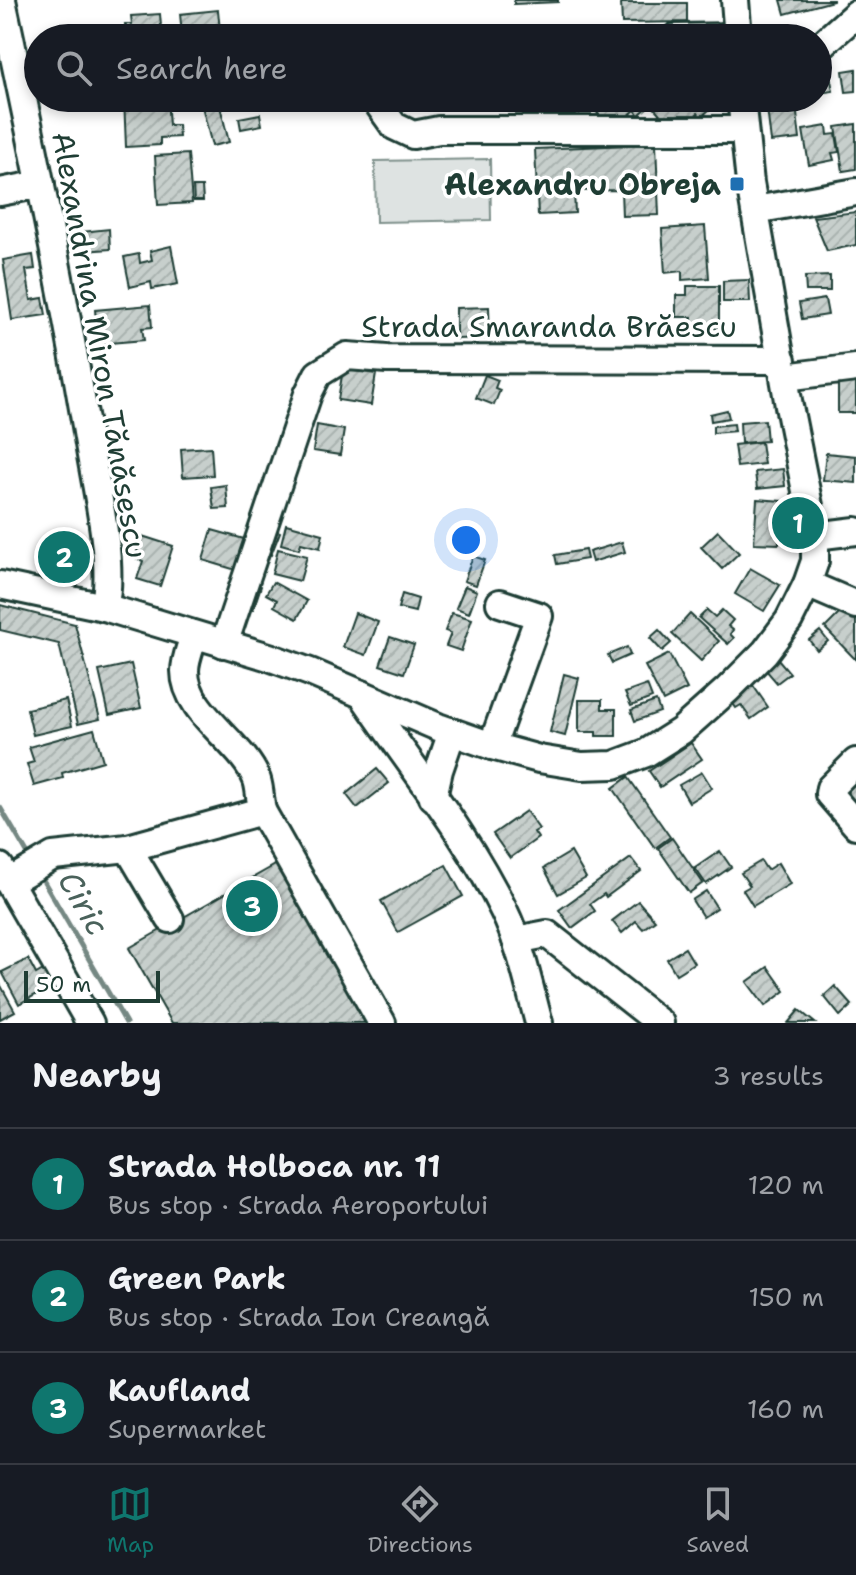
<!DOCTYPE html>
<meta charset="utf-8">
<style>
:root{--surface:#171b24;--page:#242831;--text:#f1f3f6;--muted:#9ea1a6;--line:#363941;--accent:#0f766e}
body{margin:0;font-family:"Shantell Sans",sans-serif;background:var(--page);color:var(--text)}
.scale{position:absolute;left:24px;bottom:20px;width:136px;box-sizing:border-box;padding-left:8px;border:4px solid #1f3d34;border-top:0;font-size:22px;line-height:28px;white-space:nowrap;color:#1f3d34;-webkit-text-stroke:6px #fff;paint-order:stroke}
.you{position:absolute;left:466px;top:540px;width:28px;height:28px;margin:-20px;border:6px solid #fff;border-radius:50%;background:#1a73e8;box-shadow:0 0 0 12px #1a73e833}
.badge{display:grid;place-items:center;width:52px;height:52px;border-radius:50%;background:var(--accent);color:#fff;font-size:26px;font-weight:700}
.pin{position:absolute;translate:-50% -50%;border:4px solid #fff;box-shadow:0 2px 8px #0006}
.list{margin:0;padding:0;list-style:none}
h2{display:flex;justify-content:space-between;align-items:center;height:104px;margin:0;padding:0 32px;font-size:34px}
h2 small{font-size:26px;font-weight:400;color:var(--muted)}
.list li{display:grid;grid-template-columns:52px 1fr auto;gap:24px;align-items:center;box-sizing:border-box;height:112px;padding:0 32px;border-top:2px solid var(--line)}
.list b{display:block;font-size:30px;white-space:nowrap}
.list p{margin:0;font-size:26px;white-space:nowrap;color:var(--muted)}
.list em{font-size:26px;font-style:normal;color:var(--muted)}
.icon{flex:none;width:44px;height:44px;fill:none;stroke:currentColor;stroke-width:2;stroke-linecap:round;stroke-linejoin:round}
.map{position:relative;flex:none;width:856px;height:1023px;overflow:hidden}
.search{position:absolute;background:var(--surface);box-shadow:0 4px 12px #0003;left:24px;right:24px;top:24px;height:88px;display:flex;align-items:center;gap:20px;box-sizing:border-box;padding:0 28px;border-radius:44px;color:var(--muted);font-size:30px}
.sheet{height:440px;background:var(--surface)}
nav{display:flex;justify-content:space-around;align-items:center;box-sizing:border-box;height:112px;border-top:2px solid var(--line);background:var(--surface);font-size:22px;color:var(--muted)}
nav a{display:grid;justify-items:center;gap:4px}
nav .on{color:var(--accent)}
.map>svg:first-child{display:block}
.grass{fill:#dee3e2;stroke:#7e908b;stroke-width:2}
.lines{fill:none;stroke-linecap:round;stroke-linejoin:round}
.stream{stroke:#758883;stroke-width:5}
.building{fill:url(#building-hatch);stroke:#1f3d34;stroke-width:2}
.minor-casing{stroke:#1f3d34;stroke-width:32}
.minor{stroke:#fff;stroke-width:26}
.poi-dot{fill:#1f6fb2;stroke:#fff;stroke-width:3}
.labels{text-anchor:middle;dominant-baseline:central;stroke-width:7;stroke-linejoin:round;paint-order:stroke}
.poi-label{font-size:30px;font-weight:bold;fill:#1f3d34;stroke:#fff;text-anchor:end}
.street-label{font-size:30px;fill:#1f3d34;stroke:#fff}
.water-label{font-size:32px;font-style:italic;fill:#4a625b;stroke:#fff}
</style>
<div class="map">
<svg width="856" height="1023" viewBox="0 0 856 1023">
<defs>
<pattern id="building-hatch" width="6" height="6" patternUnits="userSpaceOnUse" patternTransform="scale(2)"><rect width="6" height="6" fill="#c7cfcc"/><path d="M-1 1l2-2M0 6l6-6M5 7l2-2" fill="none" stroke="#aab3b0"/></pattern>
</defs>
<rect width="100%" height="100%" fill="#fff"/>
<filter id="ink" filterUnits="userSpaceOnUse"><feTurbulence type="fractalNoise" baseFrequency=".0125" numOctaves="2"/><feDisplacementMap in="SourceGraphic" scale="16" xChannelSelector="R" yChannelSelector="G"/><feConvolveMatrix kernelMatrix="1 2 1 2 8 2 1 2 1" color-interpolation-filters="sRGB"/></filter>
<g filter="url(#ink)">
<polygon class="grass" points="490,159 491,220 376,222 375,161"/>
<g class="lines">
<g class="stream">
<polyline points="0,807 30,858"/>
<polyline points="39,873 126,1023"/>
</g>
</g>
<g class="building">
<polygon points="514,0 558,0 558,2 514,4"/>
<polygon points="781,0 833,0 833,1 785,14"/>
<polygon points="621,3 687,3 687,22 622,23"/>
<polygon points="218,10 220,31 182,34 180,14"/>
<polygon points="160,14 162,38 135,38 135,34 126,34 125,24 132,24 131,16"/>
<polygon points="827,58 833,91 818,93 818,59"/>
<polygon points="856,69 856,91 846,92 843,71"/>
<polygon points="124,98 167,98 169,125 178,125 179,137 160,138 160,145 126,147"/>
<polygon points="200,98 218,98 229,142 212,146"/>
<polygon points="520,98 712,98 717,103 701,117 698,113 687,122 683,117 671,127 651,104 639,115 635,110 624,120 620,115 608,125 588,102 574,114 571,110 564,116 560,111 544,125"/>
<polygon points="796,105 800,139 771,142 767,108"/>
<polygon points="260,114 262,125 241,129 239,118"/>
<polygon points="856,124 856,169 843,171 836,127"/>
<polygon points="827,126 828,135 836,134 839,152 832,153 834,160 809,165 803,130"/>
<polygon points="656,144 659,215 622,216 621,190 574,191 575,213 538,215 535,149"/>
<polygon points="188,154 192,203 158,205 155,156"/>
<polygon points="193,187 202,187 203,201 194,201"/>
<polygon points="856,212 856,245 827,251 813,217"/>
<polygon points="705,226 709,278 682,280 682,271 665,273 662,229"/>
<polygon points="109,229 110,249 84,251 82,232"/>
<polygon points="171,246 178,284 152,289 151,282 130,287 124,257 139,254 140,263 152,260 150,251"/>
<polygon points="33,255 35,269 26,270 31,300 43,298 46,315 12,320 3,260"/>
<polygon points="830,276 830,291 806,291 805,277"/>
<polygon points="749,280 750,302 723,302 723,281"/>
<polygon points="687,286 719,286 719,328 692,328 692,317 676,317 676,295 687,295"/>
<polygon points="825,299 828,315 802,319 799,303"/>
<polygon points="150,305 152,327 142,328 144,340 98,344 95,310"/>
<polygon points="489,307 490,338 456,339 456,308"/>
<polygon points="343,369 376,374 371,405 338,400"/>
<rect x="838" y="370" width="18" height="43"/>
<polygon points="485,375 498,380 495,388 500,390 494,405 476,398"/>
<polygon points="727,410 729,418 711,421 710,414"/>
<polygon points="765,420 767,441 741,443 740,422"/>
<polygon points="734,424 735,431 713,433 713,426"/>
<polygon points="317,425 344,430 340,455 313,451"/>
<polygon points="761,442 764,464 737,467 734,445"/>
<polygon points="211,447 213,475 183,477 181,449"/>
<polygon points="826,453 856,456 856,483 823,480"/>
<polygon points="783,469 785,486 757,489 755,472"/>
<polygon points="226,485 228,508 214,509 211,487"/>
<polygon points="757,499 782,501 779,544 754,543"/>
<polygon points="286,524 323,534 320,548 301,543 299,549 281,544"/>
<polygon points="266,527 280,532 271,555 258,550"/>
<polygon points="212,530 244,539 236,570 203,560"/>
<polygon points="718,531 739,553 722,569 701,547"/>
<polygon points="142,536 173,546 160,586 137,579 143,561 135,558"/>
<polygon points="622,542 625,552 592,562 589,552"/>
<polygon points="278,549 307,556 300,581 272,574"/>
<polygon points="585,550 587,559 557,564 555,555"/>
<polygon points="473,556 485,560 476,585 464,581"/>
<polygon points="750,568 780,585 764,611 735,594"/>
<polygon points="250,582 261,586 253,610 241,605"/>
<polygon points="273,582 307,601 297,619 274,606 277,600 266,594"/>
<polygon points="465,586 477,591 469,613 456,608"/>
<polygon points="402,594 418,599 415,612 398,608"/>
<polygon points="0,605 75,624 100,719 78,724 59,644 0,630"/>
<polygon points="848,605 856,613 856,660 825,628"/>
<polygon points="707,610 715,617 722,610 733,620 728,626 733,630 730,634 734,638 728,644 699,618"/>
<polygon points="355,613 378,622 366,655 343,647"/>
<polygon points="452,613 472,619 461,651 446,646 451,633 445,631"/>
<polygon points="690,614 719,641 701,661 672,634"/>
<polygon points="659,630 671,643 662,651 650,638"/>
<polygon points="820,631 828,641 817,650 809,640"/>
<polygon points="390,637 414,645 404,673 380,665"/>
<polygon points="627,647 630,655 612,663 608,655"/>
<polygon points="772,652 790,673 777,683 759,662"/>
<polygon points="669,654 687,689 663,701 645,666"/>
<polygon points="131,664 141,708 109,715 99,671"/>
<polygon points="564,674 579,678 565,736 550,732"/>
<polygon points="752,684 768,707 751,719 741,705 736,708 727,695 745,689"/>
<polygon points="647,685 652,698 631,706 625,693"/>
<polygon points="66,700 72,726 33,735 27,709"/>
<polygon points="579,700 602,700 602,709 616,709 616,736 596,736 596,732 579,732"/>
<polygon points="656,701 660,712 635,721 631,710"/>
<polygon points="94,729 103,761 62,773 63,778 34,786 27,764 34,762 29,747"/>
<polygon points="691,743 702,759 660,787 649,771"/>
<polygon points="377,769 389,783 357,808 346,794"/>
<polygon points="702,772 712,788 689,802 679,785"/>
<polygon points="856,775 856,815 836,793"/>
<polygon points="628,777 670,837 655,848 613,788"/>
<polygon points="526,811 539,829 534,832 538,838 510,858 493,834"/>
<polygon points="672,838 703,883 689,893 658,848"/>
<polygon points="720,851 731,867 706,884 695,868"/>
<polygon points="571,852 586,878 558,894 544,868"/>
<polygon points="631,858 641,871 606,897 604,894 590,904 595,911 572,928 559,910"/>
<polygon points="761,861 767,870 778,863 790,884 753,906 743,890 750,886 741,873"/>
<polygon points="277,864 368,1023 172,1023 129,948"/>
<polygon points="446,865 463,896 398,932 381,901"/>
<polygon points="706,891 717,908 703,917 692,900"/>
<polygon points="638,901 655,920 643,929 636,921 622,933 612,921"/>
<polygon points="685,948 694,963 676,974 667,959"/>
<polygon points="28,959 36,974 43,970 52,986 19,1004 2,972"/>
<polygon points="768,967 785,991 765,1006 747,982"/>
<polygon points="0,984 15,1011 0,1019"/>
<polygon points="835,986 852,1005 840,1016 824,996"/>
<polygon points="799,1010 815,1023 788,1023"/>
</g>
<g class="lines">
<defs>
<g id="minor">
<path d="M2,0C34,150 65,299 90,450C97,492 115,568 104,607"/>
<polyline points="735,0 738,38"/>
<polyline points="675,38 737,37"/>
<polyline points="818,48 856,14"/>
<polyline points="374,98 394,126 413,135 439,130 743,130"/>
<polyline points="0,192 41,184"/>
<polyline points="755,210 856,192"/>
<polyline points="785,377 856,368"/>
<polyline points="815,536 856,531"/>
<polyline points="807,584 856,605"/>
<polyline points="0,585 104,607 269,657 310,672 438,727 492,746 539,759 582,766 614,765 646,753 681,731 727,690 765,652 789,620 807,584 815,561 815,536 789,406 750,183 741,98"/>
<polyline points="224,644 308,394 318,374 347,356 387,359 782,360"/>
<path d="M362,694C410,765 467,834 504,911C521,946 529,986 539,1023"/>
<polyline points="492,746 539,616 500,603"/>
<polyline points="856,762 830,788 829,794 856,825"/>
<polyline points="433,797 439,770 452,732"/>
<polyline points="262,811 382,1023"/>
<polyline points="128,848 170,919"/>
<polyline points="0,867 90,1023"/>
<path d="M9,882L53,856L128,848L262,811C260,801 260,789 257,780C243,742 185,714 185,671C185,660 191,646 194,635"/>
<polyline points="516,940 547,934 660,1023"/>
</g>
</defs>
<use href="#minor" class="minor-casing"/>
<use href="#minor" class="minor"/>
</g>
</g>
<rect class="poi-dot" x="729" y="176" width="16" height="16" rx="4"/>
<g class="labels">
<g class="poi-label">
<text x="721" y="184">Alexandru Obreja</text>
</g>
<g class="street-label">
<text x="549" y="326">Strada Smaranda Brăescu</text>
<text transform="translate(100 345) rotate(80)">Alexandrina Miron Tănăsescu</text>
</g>
<g class="water-label">
<text transform="translate(84 903) rotate(60)">Ciric</text>
</g>
</g>
</svg>
<div class="scale">50 m</div>
<div class="you"></div>
<div class="pin badge" style="left:798px;top:523px">1</div>
<div class="pin badge" style="left:64px;top:557px">2</div>
<div class="pin badge" style="left:252px;top:906px">3</div>
<div class="search"><svg class="icon" aria-label="search" viewBox="0 0 24 24"><circle cx="10" cy="10" r="6"/><path d="M15 15l6 6"/></svg>Search here</div>
</div>
<section class="sheet">
<h2>Nearby<small>3 results</small></h2>
<ul class="list">
<li><span class="badge">1</span><div><b>Strada Holboca nr. 11</b><p>Bus stop · Strada Aeroportului</p></div><em>120 m</em></li>
<li><span class="badge">2</span><div><b>Green Park</b><p>Bus stop · Strada Ion Creangă</p></div><em>150 m</em></li>
<li><span class="badge">3</span><div><b>Kaufland</b><p>Supermarket</p></div><em>160 m</em></li>
</ul>
</section>
<nav>
<a class="on"><svg class="icon" aria-label="map" viewBox="0 0 24 24"><path d="M3 6l6-2 6 2 6-2v14l-6 2-6-2-6 2zM9 4v14M15 6v14"/></svg>Map</a>
<a><svg class="icon" aria-label="directions" viewBox="0 0 24 24"><path d="M12 3l9 9-9 9-9-9zM9 14v-3h6M13 9l2 2-2 2"/></svg>Directions</a>
<a><svg class="icon" aria-label="saved" viewBox="0 0 24 24"><path d="M7 4h10v16l-5-4-5 4z"/></svg>Saved</a>
</nav>
